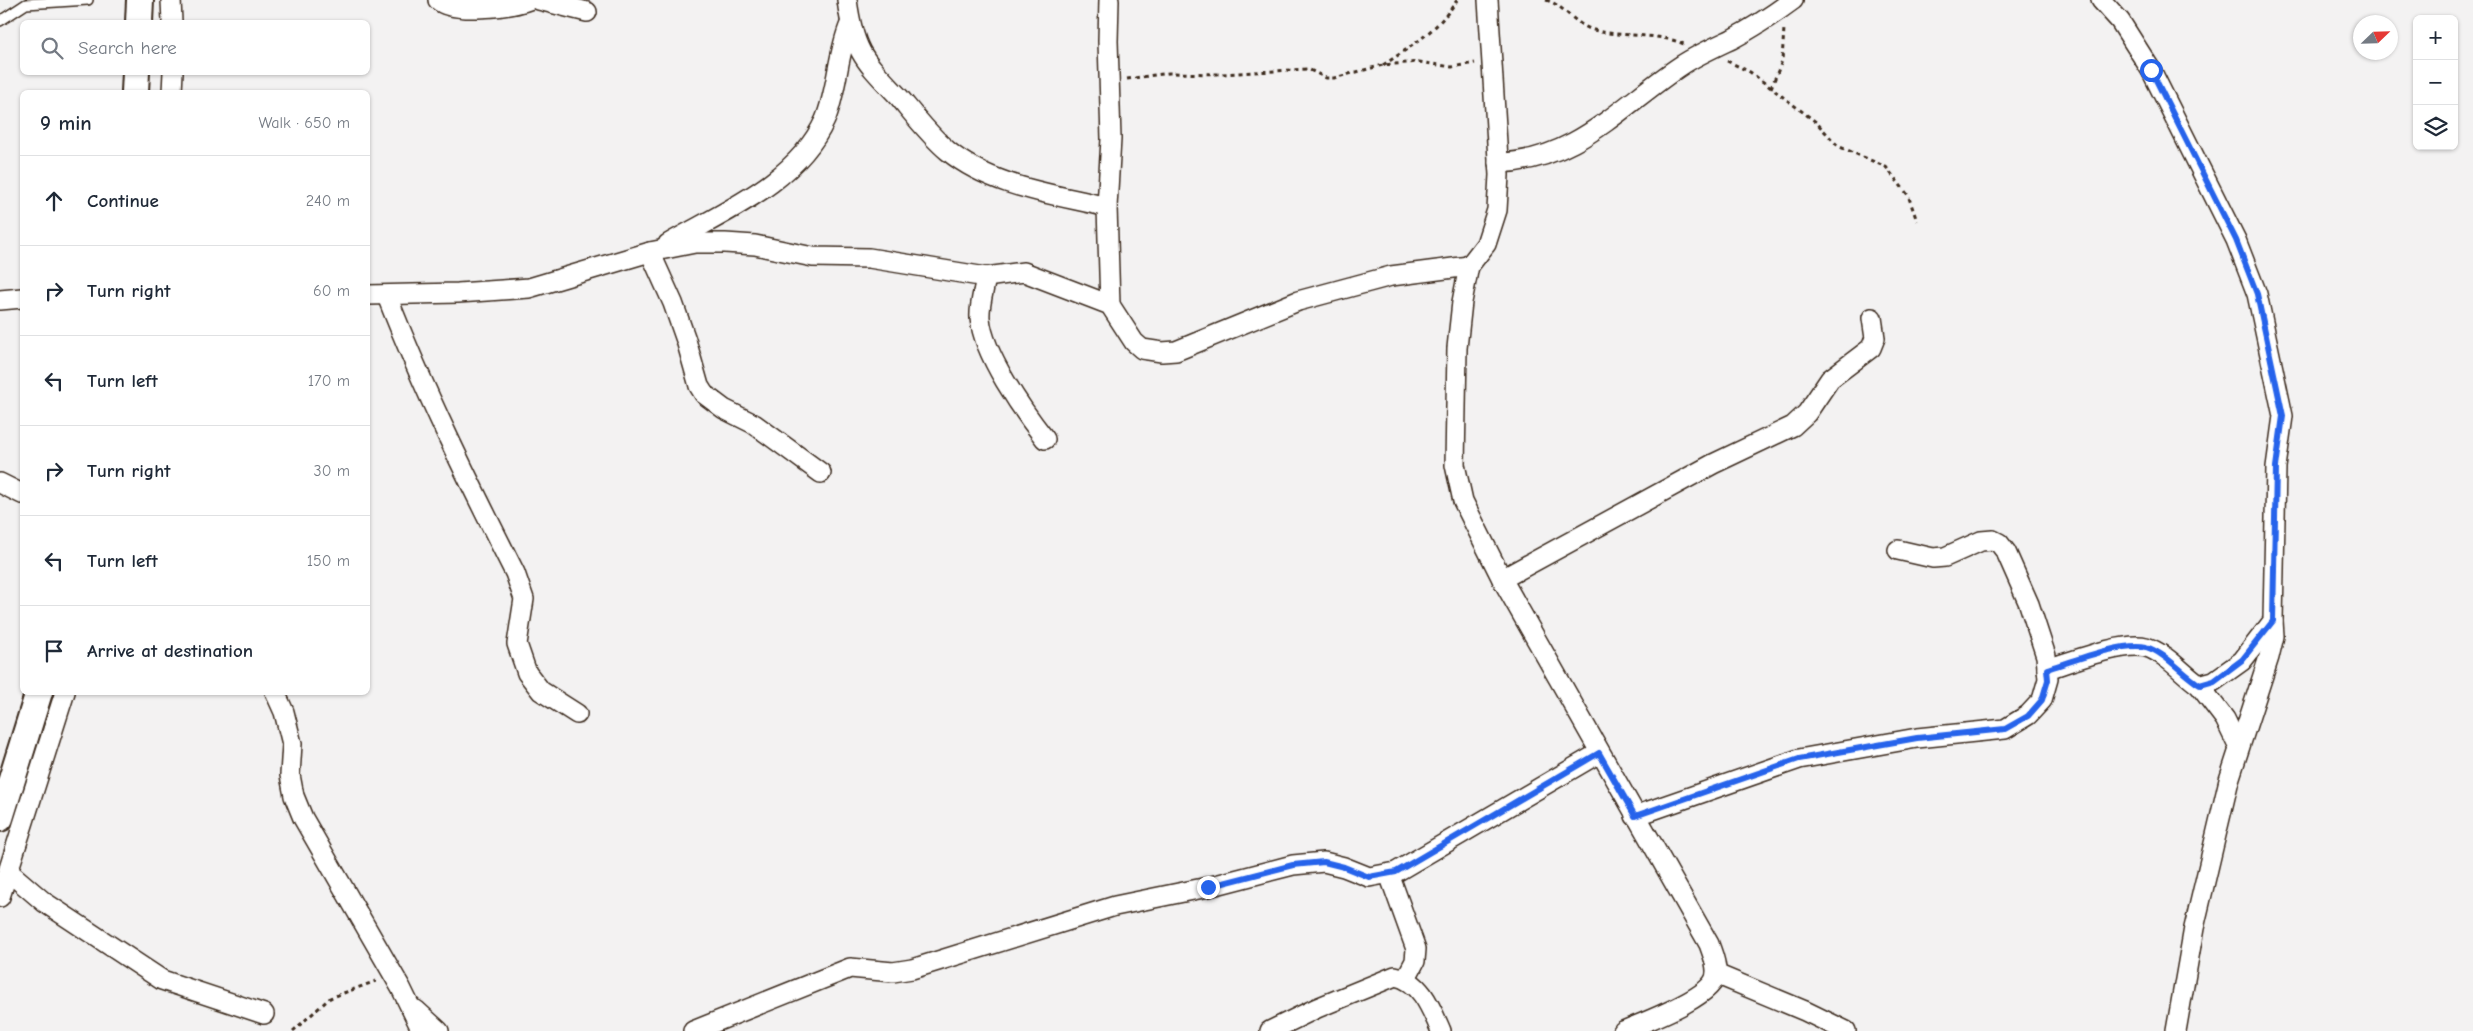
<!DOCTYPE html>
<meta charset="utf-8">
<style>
:root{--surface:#fff;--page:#f2f2f3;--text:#1f2937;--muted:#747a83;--line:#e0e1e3}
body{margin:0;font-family:"Comic Neue",sans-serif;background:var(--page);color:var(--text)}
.controls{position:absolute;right:15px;top:15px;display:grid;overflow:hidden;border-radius:8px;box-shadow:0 1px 4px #0004}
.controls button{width:45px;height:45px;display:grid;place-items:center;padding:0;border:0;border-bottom:1px solid var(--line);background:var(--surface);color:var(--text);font:25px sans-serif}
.compass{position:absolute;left:2353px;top:15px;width:45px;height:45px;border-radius:50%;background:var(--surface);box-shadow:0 1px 4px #0004;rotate:67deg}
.stop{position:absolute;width:15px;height:15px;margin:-11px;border:4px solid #2563eb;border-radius:50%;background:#fff}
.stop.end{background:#2563eb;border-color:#fff;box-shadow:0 1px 5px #0008}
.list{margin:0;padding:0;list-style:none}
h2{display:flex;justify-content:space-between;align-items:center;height:65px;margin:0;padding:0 20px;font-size:21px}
h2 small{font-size:16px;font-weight:400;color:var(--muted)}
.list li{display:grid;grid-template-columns:32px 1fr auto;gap:15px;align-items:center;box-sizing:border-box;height:90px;padding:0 20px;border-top:1px solid var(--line)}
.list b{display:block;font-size:19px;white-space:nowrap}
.list em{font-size:16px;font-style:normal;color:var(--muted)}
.icon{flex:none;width:28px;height:28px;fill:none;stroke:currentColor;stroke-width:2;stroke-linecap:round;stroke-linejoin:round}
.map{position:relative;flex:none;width:2473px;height:1031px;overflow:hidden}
.search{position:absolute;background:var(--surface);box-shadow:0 1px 4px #0004;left:20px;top:20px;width:350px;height:55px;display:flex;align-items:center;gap:12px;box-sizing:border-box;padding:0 18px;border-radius:8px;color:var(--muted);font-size:19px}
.panel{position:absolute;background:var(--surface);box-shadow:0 1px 4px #0004;left:20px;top:90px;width:350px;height:605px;border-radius:8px}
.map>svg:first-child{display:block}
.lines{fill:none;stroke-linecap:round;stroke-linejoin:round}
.lane-casing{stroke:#3b2a1e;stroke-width:12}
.street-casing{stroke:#3b2a1e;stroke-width:22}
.secondary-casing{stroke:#3b2a1e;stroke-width:30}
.path{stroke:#3b2a1e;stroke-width:3;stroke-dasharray:4 4;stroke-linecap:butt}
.lane{stroke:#fff;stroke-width:9}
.street{stroke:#fff;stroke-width:19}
.secondary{stroke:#fff;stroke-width:26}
.route{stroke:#2563eb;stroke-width:6}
</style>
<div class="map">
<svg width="2473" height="1031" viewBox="0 0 2473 1031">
<rect width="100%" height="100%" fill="#f3f2f2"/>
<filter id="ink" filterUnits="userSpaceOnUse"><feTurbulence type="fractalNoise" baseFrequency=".02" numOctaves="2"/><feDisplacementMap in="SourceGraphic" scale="10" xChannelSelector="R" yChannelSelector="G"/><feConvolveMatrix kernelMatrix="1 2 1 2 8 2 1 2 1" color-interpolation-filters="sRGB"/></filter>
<g filter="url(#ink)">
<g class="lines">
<defs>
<polyline id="lane" points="0,21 26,4 88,0"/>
<g id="street">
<polyline points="171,0 172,22"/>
<path d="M438,0C452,14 511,7 529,0"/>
<polyline points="539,0 587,12"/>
<path d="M847,0C854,53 864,60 899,97C914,115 930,136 948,151C992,187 1054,194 1107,207"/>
<polyline points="1109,0 1108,41 1111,139 1107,207 1110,305"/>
<path d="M1488,0L1499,175L1497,210L1486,244L1469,266L1462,302L1457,348L1455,465L1463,501L1502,579L1709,944C1712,953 1717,963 1716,974C1714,997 1644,1022 1623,1031"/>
<polyline points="172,92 173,72"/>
<path d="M1498,163C1577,161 1621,105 1682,65C1697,55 1715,47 1732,39C1753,28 1774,14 1793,0"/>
<path d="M668,244C723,212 797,182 825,120C838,89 837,54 850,24"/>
<polyline points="650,252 673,303 686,340 699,386 704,394 724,409 754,424 821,473"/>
<path d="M986,277C984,290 979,305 980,318C983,354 1023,411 1045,439"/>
<polyline points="368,295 458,293 529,288 650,252 695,243 725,243 755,245 813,257 869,258 986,277 1024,272 1110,305 1134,342 1142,349 1162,352 1176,351 1298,301 1391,276 1469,266"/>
<path d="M387,296C424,391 469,482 515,573L524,599L517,644L527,673L541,691L577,714"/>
<polyline points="0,300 22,298"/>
<polyline points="0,483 22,494"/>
<polyline points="1502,579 1713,464 1793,426 1807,413 1830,379 1871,348 1875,338 1872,318"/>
<path d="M2047,669C2070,662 2124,641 2146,647C2166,653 2183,674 2199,685L2214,681L2242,661L2273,621L2276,467L2283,416L2257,294L2236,240L2151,70L2120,21L2101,0"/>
<polyline points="2199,685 2225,719 2239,748"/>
<polyline points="275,692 284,712 292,744 290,775 294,796 303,818 401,988 422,1031"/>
<polyline points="1635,816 1799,759 1917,738 2005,729 2028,715 2042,700 2048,679 2046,656 2029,604 2006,552 1999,543 1993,540 1981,541 1945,557 1933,558 1898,550"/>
<polyline points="9,872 44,902 162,980 264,1014"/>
<polyline points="1389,874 1416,949 1415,961 1406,978"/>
<polyline points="0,897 65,692"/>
<polyline points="1716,974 1805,1011 1846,1031"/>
<polyline points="416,1010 439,1031"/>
<polyline points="693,1031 850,968 893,972 912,969 1115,906 1208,887 1293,865 1324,862 1344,867 1369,877 1396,872 1599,753"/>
<path d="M1270,1031L1317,1008L1395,976C1421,981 1431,1008 1441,1031"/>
<polyline points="2176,1031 2194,928 2229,780 2269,657 2274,636 2273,621"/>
</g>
<g id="secondary">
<polyline points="139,22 140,0"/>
<polyline points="135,92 136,72"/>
<polyline points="0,818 39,692"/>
</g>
</defs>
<use href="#lane" class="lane-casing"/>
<use href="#street" class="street-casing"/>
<use href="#secondary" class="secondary-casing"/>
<g class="path">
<path d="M1546,0C1563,5 1572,21 1588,28C1615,39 1654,31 1684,44"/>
<polyline points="1727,61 1750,72 1816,122 1838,146 1886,167 1908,195 1917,221"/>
<path d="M1383,65C1411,47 1439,29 1457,0"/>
<polyline points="1127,79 1169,73 1221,74 1308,69 1326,78 1334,78 1383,65 1419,62 1452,67 1475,63"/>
<polyline points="1771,88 1782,61 1784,28"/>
<polyline points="293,1031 330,998 376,981"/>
</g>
<use href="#lane" class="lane"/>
<use href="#street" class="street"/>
<use href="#secondary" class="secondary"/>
</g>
</g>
<g class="lines" filter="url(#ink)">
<path class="route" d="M1208,887L1293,865L1324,862L1344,867L1369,877L1396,872L1599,753L1635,816L1799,759L1917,738L2005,729L2028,716L2042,700L2048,680L2047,669C2070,662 2124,641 2146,647C2166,653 2182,674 2200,685L2214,681L2242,660L2273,621L2276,467L2283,416L2257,294L2236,240L2151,70"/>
</g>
</svg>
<div class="controls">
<button>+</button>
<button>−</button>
<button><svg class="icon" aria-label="layers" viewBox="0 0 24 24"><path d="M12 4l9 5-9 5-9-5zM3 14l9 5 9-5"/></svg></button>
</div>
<svg class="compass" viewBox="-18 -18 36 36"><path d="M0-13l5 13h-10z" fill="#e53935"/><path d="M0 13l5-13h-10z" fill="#747a83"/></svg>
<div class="stop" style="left:2151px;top:70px"></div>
<div class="stop end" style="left:1208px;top:887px"></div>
<div class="search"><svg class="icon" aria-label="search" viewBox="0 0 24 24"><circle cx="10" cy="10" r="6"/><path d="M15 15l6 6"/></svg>Search here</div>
<section class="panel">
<h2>9 min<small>Walk · 650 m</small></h2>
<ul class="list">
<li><svg class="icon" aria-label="ahead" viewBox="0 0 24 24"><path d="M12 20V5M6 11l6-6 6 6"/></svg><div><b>Continue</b></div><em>240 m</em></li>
<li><svg class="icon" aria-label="right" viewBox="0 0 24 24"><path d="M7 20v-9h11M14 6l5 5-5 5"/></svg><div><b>Turn right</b></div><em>60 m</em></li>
<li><svg class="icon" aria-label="left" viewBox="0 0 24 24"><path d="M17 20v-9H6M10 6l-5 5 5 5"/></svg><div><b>Turn left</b></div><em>170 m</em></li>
<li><svg class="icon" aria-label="right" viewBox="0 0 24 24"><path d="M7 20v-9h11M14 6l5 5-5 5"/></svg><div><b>Turn right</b></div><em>30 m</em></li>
<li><svg class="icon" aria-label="left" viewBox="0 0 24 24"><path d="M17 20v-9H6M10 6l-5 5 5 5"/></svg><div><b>Turn left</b></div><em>150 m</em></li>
<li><svg class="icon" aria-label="arrive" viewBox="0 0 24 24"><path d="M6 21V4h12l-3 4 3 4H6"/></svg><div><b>Arrive at destination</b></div></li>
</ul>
</section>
</div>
